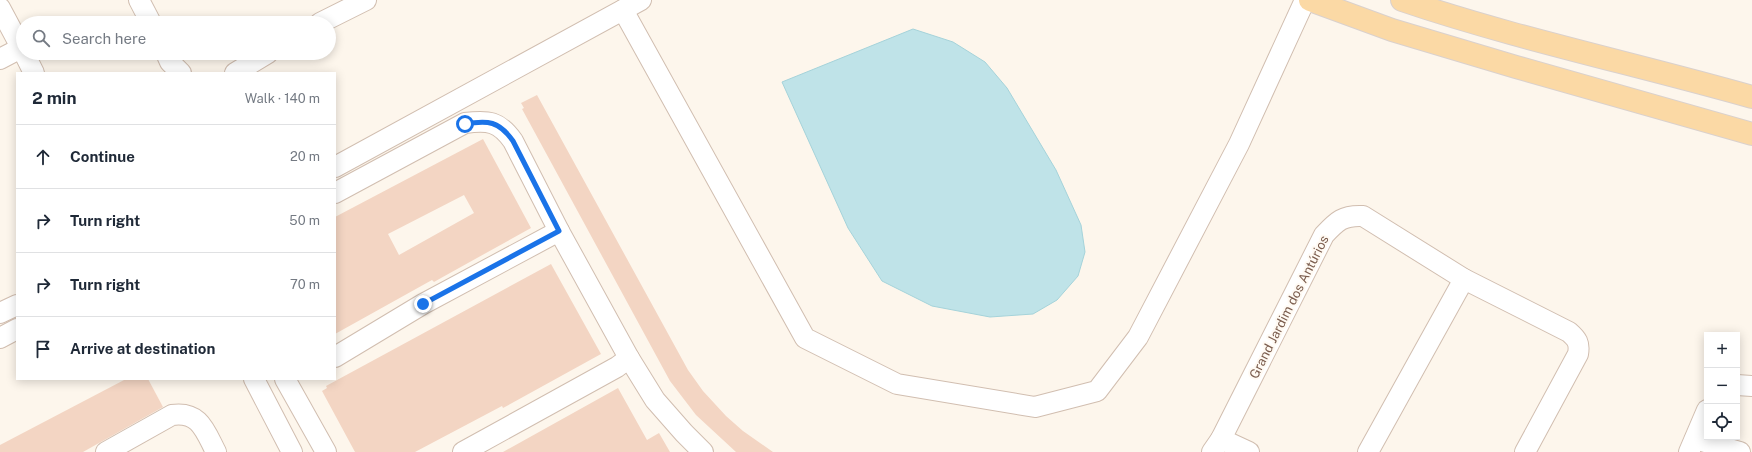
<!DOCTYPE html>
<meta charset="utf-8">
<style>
:root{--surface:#fff;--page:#f2f2f3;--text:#1f2937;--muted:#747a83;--line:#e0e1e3}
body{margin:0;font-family:"Public Sans",sans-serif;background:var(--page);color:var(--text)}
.controls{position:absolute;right:12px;bottom:12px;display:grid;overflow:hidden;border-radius:0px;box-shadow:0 2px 10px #0003}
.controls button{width:36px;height:36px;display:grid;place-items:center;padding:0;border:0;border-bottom:1px solid var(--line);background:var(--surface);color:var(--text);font:20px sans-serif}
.stop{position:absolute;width:12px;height:12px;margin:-9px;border:3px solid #1a73e8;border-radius:50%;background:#fff}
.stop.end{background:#1a73e8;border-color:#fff;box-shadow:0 1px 4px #0008}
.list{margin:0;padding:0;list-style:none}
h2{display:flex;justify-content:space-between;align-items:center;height:52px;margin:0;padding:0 16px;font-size:17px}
h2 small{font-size:13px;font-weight:400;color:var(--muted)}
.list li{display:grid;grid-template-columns:26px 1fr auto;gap:12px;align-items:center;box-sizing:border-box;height:64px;padding:0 16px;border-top:1px solid var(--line)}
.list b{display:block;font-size:15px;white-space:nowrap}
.list em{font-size:13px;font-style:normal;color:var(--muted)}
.icon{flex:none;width:22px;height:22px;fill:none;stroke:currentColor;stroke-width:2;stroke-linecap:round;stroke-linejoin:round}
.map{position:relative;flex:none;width:1752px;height:452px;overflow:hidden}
.search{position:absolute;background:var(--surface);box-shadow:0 2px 10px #0003;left:16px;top:16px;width:320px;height:44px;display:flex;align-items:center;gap:10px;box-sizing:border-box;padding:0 14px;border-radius:22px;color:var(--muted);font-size:15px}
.panel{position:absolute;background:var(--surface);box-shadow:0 2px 10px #0003;left:16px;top:72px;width:320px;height:308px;border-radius:0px}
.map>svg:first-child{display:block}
.water{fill:#bfe3e8;stroke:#a5d3da}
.building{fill:#f3d5c3;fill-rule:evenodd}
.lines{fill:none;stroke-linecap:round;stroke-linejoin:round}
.minor-casing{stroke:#d1beb0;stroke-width:22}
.major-casing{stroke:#dad1cd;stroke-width:24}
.minor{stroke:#fff;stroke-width:20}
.major{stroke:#fbd9a5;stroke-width:22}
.route{stroke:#1a73e8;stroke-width:5}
.labels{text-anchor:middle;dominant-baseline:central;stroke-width:4;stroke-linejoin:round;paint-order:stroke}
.street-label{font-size:13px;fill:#7a5c4d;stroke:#fffaf3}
</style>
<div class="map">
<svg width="1752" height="452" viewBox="0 0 1752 452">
<rect width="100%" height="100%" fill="#fdf6ec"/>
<polygon class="water" points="913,29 953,42 985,62 1007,88 1056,170 1081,225 1085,252 1078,276 1057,300 1033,314 990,317 932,306 882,281 848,228 782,82"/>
<g class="building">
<polygon points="537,95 688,370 703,391 726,416 743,431 773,452 736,452 696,415 670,381 522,109 524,108 521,103"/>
<path d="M483,139L531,228L441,278L434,282L432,280L335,334V217ZM464,195L474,213L399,255L388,234Z"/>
<polygon points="551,264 601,354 503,408 502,406 415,452 355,452 322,391 327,388 326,386"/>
<polygon points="126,379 148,379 163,407 83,452 0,452 0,445"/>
<polygon points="618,388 647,440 659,433 670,452 503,452"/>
</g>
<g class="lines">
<defs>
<g id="minor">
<polyline points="139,0 151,23"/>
<polyline points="0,8 23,51"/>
<polyline points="623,10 805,338 897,384 1035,407 1097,391 1138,337 1239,144 1305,0"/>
<polyline points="320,23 366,0"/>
<polyline points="24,53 34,73"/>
<polyline points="166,53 170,62 181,73"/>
<polyline points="0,59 21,48"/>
<polyline points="235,73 268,53"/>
<polyline points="335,167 641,0"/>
<path d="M335,193L465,123C488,120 499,121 513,141L559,231L629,358L655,400L684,433L703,452"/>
<polyline points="0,313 17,305"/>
<polyline points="0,338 17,329"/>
<polyline points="335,357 423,304 559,231"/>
<polyline points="254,379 292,452"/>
<polyline points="285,379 326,452"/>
<polyline points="1737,385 1752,386"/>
<polyline points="1221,439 1249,452"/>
<polyline points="1695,439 1740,452"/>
<path d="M106,452L172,415C200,411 205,431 216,452"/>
<polyline points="463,452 617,367 629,358"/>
<path d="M1212,452L1221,439L1324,235C1337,221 1343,215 1363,216L1464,279L1569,332C1577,339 1580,343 1578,354L1525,452"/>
<polyline points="1368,452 1464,279"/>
<polyline points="1689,452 1707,410"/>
</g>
<g id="major">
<polyline points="1310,0 1392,30 1516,67 1752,134"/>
<path d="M1402,0C1517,39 1636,64 1752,97"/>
</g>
</defs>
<use href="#minor" class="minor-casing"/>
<use href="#major" class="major-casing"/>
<use href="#minor" class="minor"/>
<use href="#major" class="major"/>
</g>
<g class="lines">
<path class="route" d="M423,304L559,231L513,141C499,121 488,120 465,124"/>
</g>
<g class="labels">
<g class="street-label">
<text transform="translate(1289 307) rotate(-63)">Grand Jardim dos Antúrios</text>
</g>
</g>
</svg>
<div class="controls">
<button>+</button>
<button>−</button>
<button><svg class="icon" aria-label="locate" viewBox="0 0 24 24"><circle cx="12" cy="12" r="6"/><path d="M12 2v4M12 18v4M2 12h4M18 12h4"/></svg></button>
</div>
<div class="stop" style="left:465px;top:124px"></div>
<div class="stop end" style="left:423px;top:304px"></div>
<div class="search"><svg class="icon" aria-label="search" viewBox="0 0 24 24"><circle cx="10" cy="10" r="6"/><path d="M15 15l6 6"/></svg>Search here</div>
<section class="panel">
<h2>2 min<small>Walk · 140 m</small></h2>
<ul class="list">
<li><svg class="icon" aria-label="ahead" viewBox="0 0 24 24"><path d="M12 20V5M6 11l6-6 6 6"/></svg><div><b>Continue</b></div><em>20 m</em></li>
<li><svg class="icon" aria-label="right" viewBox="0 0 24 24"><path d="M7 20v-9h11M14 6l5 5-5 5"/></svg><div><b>Turn right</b></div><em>50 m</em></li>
<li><svg class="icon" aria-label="right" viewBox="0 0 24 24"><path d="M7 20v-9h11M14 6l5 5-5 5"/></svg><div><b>Turn right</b></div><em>70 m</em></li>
<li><svg class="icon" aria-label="arrive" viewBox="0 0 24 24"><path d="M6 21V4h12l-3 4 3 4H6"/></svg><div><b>Arrive at destination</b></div></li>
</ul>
</section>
</div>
